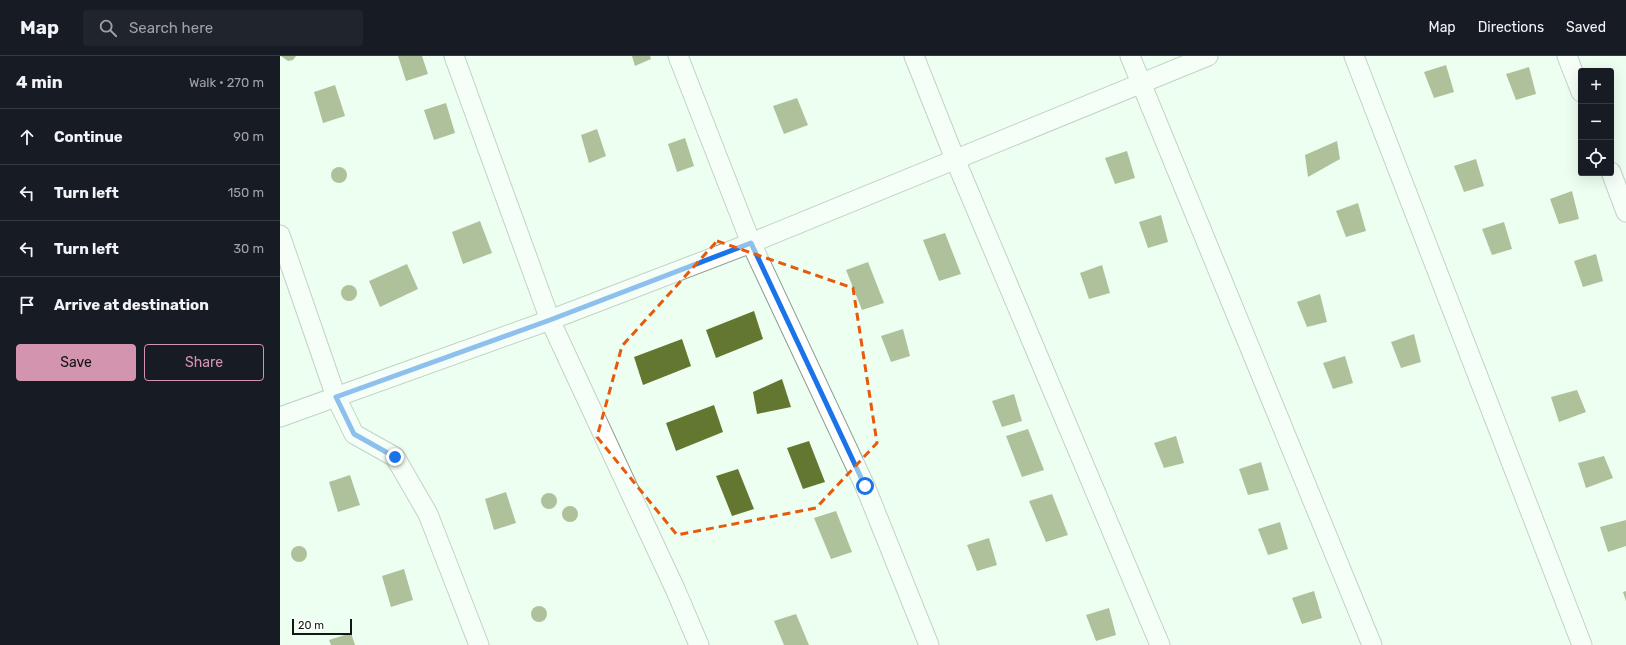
<!DOCTYPE html>
<meta charset="utf-8">
<style>
:root{--surface:#171b24;--page:#20242c;--text:#f1f3f6;--muted:#9ea1a6;--line:#363941;--accent:#d394b0}
body{margin:0;font-family:Rubik,sans-serif;background:var(--page);color:var(--text)}
.controls{position:absolute;right:12px;top:12px;display:grid;overflow:hidden;border-radius:4px;box-shadow:0 4px 16px #0002}
.controls button{width:36px;height:36px;display:grid;place-items:center;padding:0;border:0;border-bottom:1px solid var(--line);background:var(--surface);color:var(--text);font:20px sans-serif}
.scale{position:absolute;left:12px;bottom:10px;width:60px;box-sizing:border-box;padding-left:4px;border:2px solid #111713;border-top:0;font-size:11px;line-height:14px;white-space:nowrap;color:#111713;-webkit-text-stroke:3px #fff;paint-order:stroke}
.stop{position:absolute;width:12px;height:12px;margin:-9px;border:3px solid #1a73e8;border-radius:50%;background:#fff}
.stop.end{background:#1a73e8;border-color:#fff;box-shadow:0 1px 4px #0008}
.list{margin:0;padding:0;list-style:none}
h2{display:flex;justify-content:space-between;align-items:center;height:52px;margin:0;padding:0 16px;font-size:17px}
h2 small{font-size:13px;font-weight:400;color:var(--muted)}
.list li{display:grid;grid-template-columns:26px 1fr auto;gap:12px;align-items:center;box-sizing:border-box;height:56px;padding:0 16px;border-top:1px solid var(--line)}
.list b{display:block;font-size:15px;white-space:nowrap}
.list em{font-size:13px;font-style:normal;color:var(--muted)}
.actions{display:flex;gap:8px;padding:12px 16px}
.actions a{flex:1;padding:9px 0;border:1px solid var(--accent);border-radius:4px;text-align:center;font-size:14px;color:var(--accent)}
.actions .main{background:var(--accent);color:#111}
.icon{flex:none;width:22px;height:22px;fill:none;stroke:currentColor;stroke-width:2;stroke-linecap:round;stroke-linejoin:round}
.map{position:relative;flex:none;width:1346px;height:589px;overflow:hidden}
header{display:flex;align-items:center;gap:24px;box-sizing:border-box;height:56px;padding:0 20px;background:var(--surface);border-bottom:1px solid var(--line)}
header strong{font-size:19px}
nav{display:flex;gap:22px;margin-inline-start:auto;font-size:14px}
.search{width:280px;height:36px;background:var(--page);display:flex;align-items:center;gap:10px;box-sizing:border-box;padding:0 14px;border-radius:4px;color:var(--muted);font-size:15px}
main{display:flex}
aside{flex:1;background:var(--surface)}
.map>svg:first-child{display:block}
.building{fill:#647731}
.lines{fill:none;stroke-linecap:round;stroke-linejoin:round}
.street-casing{stroke:#8d9d91;stroke-width:21}
.street{stroke:#fff;stroke-width:19}
.route{stroke:#1a73e8;stroke-width:5}
.marked{fill:none;stroke:#e8590c;stroke-width:3;stroke-dasharray:8 5;stroke-linejoin:round}
</style>
<header>
<strong>Map</strong>
<div class="search"><svg class="icon" aria-label="search" viewBox="0 0 24 24"><circle cx="10" cy="10" r="6"/><path d="M15 15l6 6"/></svg>Search here</div>
<nav><a>Map</a><a>Directions</a><a>Saved</a></nav>
</header>
<main>
<aside>
<h2>4 min<small>Walk · 270 m</small></h2>
<ul class="list">
<li><svg class="icon" aria-label="ahead" viewBox="0 0 24 24"><path d="M12 20V5M6 11l6-6 6 6"/></svg><div><b>Continue</b></div><em>90 m</em></li>
<li><svg class="icon" aria-label="left" viewBox="0 0 24 24"><path d="M17 20v-9H6M10 6l-5 5 5 5"/></svg><div><b>Turn left</b></div><em>150 m</em></li>
<li><svg class="icon" aria-label="left" viewBox="0 0 24 24"><path d="M17 20v-9H6M10 6l-5 5 5 5"/></svg><div><b>Turn left</b></div><em>30 m</em></li>
<li><svg class="icon" aria-label="arrive" viewBox="0 0 24 24"><path d="M6 21V4h12l-3 4 3 4H6"/></svg><div><b>Arrive at destination</b></div></li>
</ul>
<div class="actions"><a class="main">Save</a><a>Share</a></div>
</aside>
<div class="map">
<svg width="1346" height="589" viewBox="0 0 1346 589">
<rect width="100%" height="100%" fill="#edfff1"/>
<g class="building">
<polygon points="1,0 16,0 13,4 8,5"/>
<polygon points="118,0 142,0 148,18 126,25"/>
<polygon points="352,0 370,0 371,3 355,10"/>
<polygon points="1166,9 1174,36 1154,42 1144,16"/>
<polygon points="1249,11 1256,38 1236,44 1226,18"/>
<polygon points="55,29 65,60 43,67 34,36"/>
<polygon points="517,42 528,69 504,78 493,50"/>
<polygon points="166,47 175,77 154,84 144,54"/>
<polygon points="317,73 326,100 309,107 301,79"/>
<polygon points="405,82 414,110 397,116 388,88"/>
<polygon points="1057,85 1060,103 1028,121 1025,99"/>
<polygon points="847,95 855,122 835,128 825,102"/>
<polygon points="1196,103 1204,130 1184,136 1174,110"/>
<circle cx="59" cy="119" r="8"/>
<polygon points="1292,135 1299,163 1279,168 1270,143"/>
<polygon points="1078,147 1086,175 1066,181 1056,155"/>
<polygon points="881,159 888,186 868,192 859,166"/>
<polygon points="200,165 212,197 183,208 172,176"/>
<polygon points="1224,166 1232,193 1212,199 1202,173"/>
<polygon points="665,177 681,218 659,225 643,184"/>
<polygon points="1316,198 1323,225 1303,231 1294,205"/>
<polygon points="588,206 604,247 582,254 566,214"/>
<polygon points="127,208 138,233 100,251 89,225"/>
<polygon points="822,209 830,237 809,243 800,217"/>
<circle cx="69" cy="237" r="8"/>
<polygon points="1040,238 1047,266 1027,271 1017,246"/>
<polygon points="474,255 483,283 436,302 426,274"/>
<polygon points="623,273 630,300 611,306 601,280"/>
<polygon points="1134,278 1141,306 1121,312 1111,286"/>
<polygon points="402,283 411,310 363,329 354,301"/>
<polygon points="1065,300 1073,327 1053,333 1043,307"/>
<polygon points="502,323 511,351 477,358 473,336"/>
<polygon points="1297,334 1306,356 1279,366 1271,341"/>
<polygon points="734,338 742,365 722,371 712,345"/>
<polygon points="434,349 443,376 396,395 386,367"/>
<polygon points="748,373 764,414 742,421 726,380"/>
<polygon points="896,380 904,407 884,412 874,387"/>
<polygon points="529,385 545,426 523,433 507,392"/>
<polygon points="1324,400 1333,422 1306,432 1298,407"/>
<polygon points="981,406 989,434 968,439 959,413"/>
<polygon points="458,413 474,453 452,460 436,420"/>
<polygon points="70,419 80,449 58,456 49,426"/>
<polygon points="226,436 236,467 214,474 205,443"/>
<circle cx="269" cy="445" r="8"/>
<polygon points="772,438 788,479 766,486 749,445"/>
<circle cx="290" cy="458" r="8"/>
<polygon points="556,455 572,496 551,503 534,462"/>
<polygon points="1346,464 1346,490 1328,496 1320,471"/>
<polygon points="1000,466 1008,493 988,499 978,473"/>
<polygon points="709,482 717,509 697,515 687,489"/>
<circle cx="19" cy="498" r="8"/>
<polygon points="124,513 133,544 111,551 102,520"/>
<polygon points="1034,535 1042,562 1022,568 1012,542"/>
<polygon points="1346,535 1346,545 1343,536"/>
<circle cx="259" cy="558" r="8"/>
<polygon points="829,552 836,579 816,585 806,559"/>
<polygon points="516,558 529,589 504,589 494,565"/>
<polygon points="71,577 75,589 51,589 49,584"/>
</g>
<g class="lines">
<defs>
<g id="street">
<polyline points="174,0 270,264 396,535 419,589"/>
<polyline points="398,0 471,187 585,430 649,589"/>
<polyline points="634,0 675,103 880,589"/>
<polyline points="850,0 1092,589"/>
<polyline points="1074,0 1302,589"/>
<polyline points="1287,0 1301,36"/>
<polyline points="1331,116 1346,156"/>
<polyline points="0,179 56,341 74,378 115,401 148,458 199,589"/>
<polyline points="0,361 270,264 471,187 928,0"/>
</g>
</defs>
<use href="#street" class="street-casing"/>
<use href="#street" class="street"/>
</g>
<g class="lines">
<polyline class="route" points="115,401 74,378 56,341 270,264 471,187 585,430"/>
</g>
<path d="M0 0H1346V589H0ZM437,185L573,232L597,387L536,452L397,479L317,381L342,290Z" fill="#edfff1" fill-opacity=".55" fill-rule="evenodd"/>
<path class="marked" d="M437,185L573,232L597,387L536,452L397,479L317,381L342,290Z"/>
</svg>
<div class="controls">
<button>+</button>
<button>−</button>
<button><svg class="icon" aria-label="locate" viewBox="0 0 24 24"><circle cx="12" cy="12" r="6"/><path d="M12 2v4M12 18v4M2 12h4M18 12h4"/></svg></button>
</div>
<div class="scale">20 m</div>
<div class="stop" style="left:585px;top:430px"></div>
<div class="stop end" style="left:115px;top:401px"></div>
</div>
</main>
